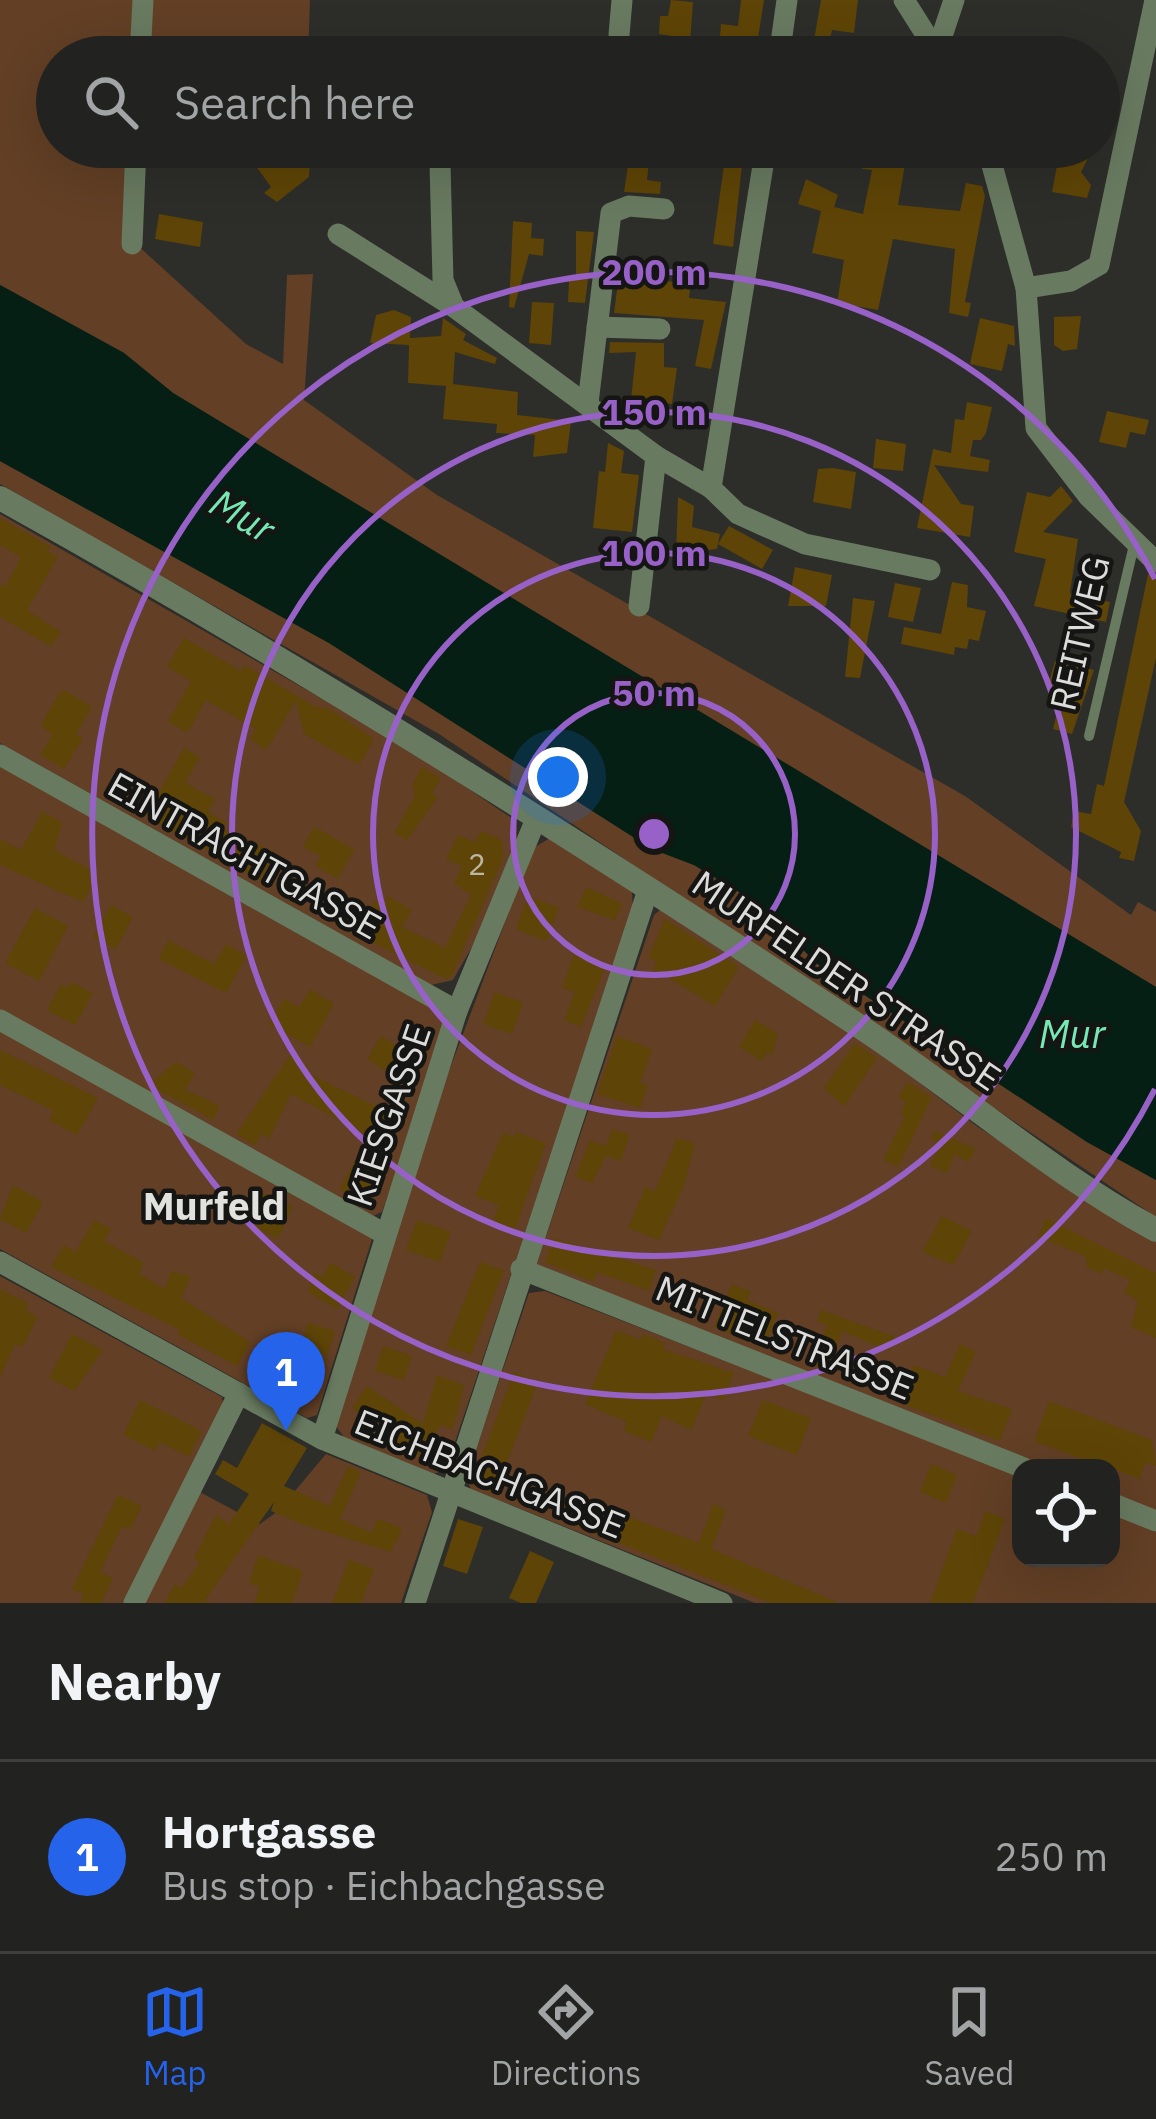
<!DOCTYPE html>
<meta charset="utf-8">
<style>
:root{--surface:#222220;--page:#2e2f2d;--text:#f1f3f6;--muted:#a2a4a5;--line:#3f3f3e;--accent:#2563eb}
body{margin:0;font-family:"IBM Plex Sans",sans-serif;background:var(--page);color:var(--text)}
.controls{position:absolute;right:36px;bottom:36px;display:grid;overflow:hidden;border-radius:24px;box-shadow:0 12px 48px #0002}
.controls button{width:108px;height:108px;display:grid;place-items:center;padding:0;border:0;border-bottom:3px solid var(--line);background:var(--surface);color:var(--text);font:60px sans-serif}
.you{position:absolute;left:558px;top:777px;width:42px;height:42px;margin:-30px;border:9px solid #fff;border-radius:50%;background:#1a73e8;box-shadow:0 0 0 18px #1a73e833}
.badge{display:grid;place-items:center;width:78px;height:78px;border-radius:50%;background:var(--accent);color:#fff;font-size:39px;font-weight:700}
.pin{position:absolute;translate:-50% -99px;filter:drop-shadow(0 3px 6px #0008)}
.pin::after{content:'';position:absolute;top:63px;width:42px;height:36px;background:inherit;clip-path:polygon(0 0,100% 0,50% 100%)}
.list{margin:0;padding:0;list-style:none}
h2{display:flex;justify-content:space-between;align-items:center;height:156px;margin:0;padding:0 48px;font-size:51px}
h2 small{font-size:39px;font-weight:400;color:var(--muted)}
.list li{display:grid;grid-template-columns:78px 1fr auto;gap:36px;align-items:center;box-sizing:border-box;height:192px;padding:0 48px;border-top:3px solid var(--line)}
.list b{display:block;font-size:45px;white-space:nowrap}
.list p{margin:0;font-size:39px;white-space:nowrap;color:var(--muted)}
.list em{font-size:39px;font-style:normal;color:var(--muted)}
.icon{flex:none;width:66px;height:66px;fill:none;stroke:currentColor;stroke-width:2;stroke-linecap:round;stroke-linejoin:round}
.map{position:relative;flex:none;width:1156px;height:1603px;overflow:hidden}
.search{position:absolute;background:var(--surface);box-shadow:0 12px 48px #0002;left:36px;right:36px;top:36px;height:132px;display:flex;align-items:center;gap:30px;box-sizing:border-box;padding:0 42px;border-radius:66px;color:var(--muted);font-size:45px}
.sheet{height:348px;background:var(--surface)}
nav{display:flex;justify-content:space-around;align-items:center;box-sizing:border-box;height:168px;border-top:3px solid var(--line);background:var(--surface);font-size:33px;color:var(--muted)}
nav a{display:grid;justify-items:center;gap:6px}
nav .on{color:var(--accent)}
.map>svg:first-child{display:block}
.green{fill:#623f25}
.water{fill:#051f14}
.building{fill:#5e4406}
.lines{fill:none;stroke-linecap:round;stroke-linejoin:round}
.service{stroke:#687a60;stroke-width:10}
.minor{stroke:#687a60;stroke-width:21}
.tertiary{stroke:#687a60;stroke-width:24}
.ring{fill:none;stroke:#9861c7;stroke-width:6}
.labels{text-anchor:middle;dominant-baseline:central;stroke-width:9;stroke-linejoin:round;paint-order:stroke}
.number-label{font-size:30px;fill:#bcb6a5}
.street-label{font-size:36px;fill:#dcdcda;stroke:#151514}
.water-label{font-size:39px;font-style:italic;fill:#75e8b3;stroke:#151514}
.neighbourhood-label{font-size:39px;font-weight:bold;fill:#e1e2de;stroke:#151514}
.centre{fill:#9861c7;stroke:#151514;stroke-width:6}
.ring-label{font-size:36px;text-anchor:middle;font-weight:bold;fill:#9861c7;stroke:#151514;stroke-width:9;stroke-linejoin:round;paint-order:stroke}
</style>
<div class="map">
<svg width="1156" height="1603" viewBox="0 0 1156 1603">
<rect width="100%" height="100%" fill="#2d2d2a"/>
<g class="green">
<polygon points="0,0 310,0 308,57 57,57 57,147 138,147 124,233 246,344 283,364 287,275 313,274 304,400 437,495 965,796 1131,915 1138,902 1156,912 1156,987 173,393 124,353 0,285"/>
<polygon points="0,461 329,643 652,849 694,865 759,904 816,963 1087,1142 1156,1180 1156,1217 439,734 0,484"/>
<path d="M0,514L408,748L516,821C525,866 475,940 453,980L431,985L0,743Z"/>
<polygon points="0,764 444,1013 448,1025 382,1212 373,1216 0,1010"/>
<polygon points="550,838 632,892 633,910 446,1469 434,1474 344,1437 335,1425 429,1124 533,848"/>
<polygon points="661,909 880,1053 978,1127 1156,1240 1156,1512 1111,1494 1111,1468 1047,1468 535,1269 654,915"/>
<polygon points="0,1030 373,1236 317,1415 307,1418 0,1249"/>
<polygon points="0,1276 222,1397 223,1407 125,1603 0,1603"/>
<polygon points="545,1291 1021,1475 1021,1558 1111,1558 1111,1512 1156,1530 1156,1603 755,1603 471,1489 466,1478 529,1293"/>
<polygon points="326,1454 427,1495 432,1512 401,1603 139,1603 196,1490 260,1524 278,1511"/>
</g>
<polygon class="water" points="0,285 124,353 173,393 1156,987 1156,1180 1087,1142 816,963 759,904 694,865 652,849 329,643 0,461"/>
<g class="building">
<polygon points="671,0 693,2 689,57 669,57 672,36 659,34 660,16 668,16"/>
<polygon points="741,0 764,0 756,51 719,47 721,24 738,26"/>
<polygon points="821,0 858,0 854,33 832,30 826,57 811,57"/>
<polygon points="242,147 282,147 297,168 310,158 309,177 277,202 264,193 271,187"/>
<polygon points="713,147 744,147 733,247 713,244 724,165 711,164"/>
<polygon points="865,147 908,147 898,205 960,211 966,183 982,186 985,196 965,302 971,303 968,317 949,313 955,249 893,239 878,310 837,303 844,260 812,253 821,211 798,204 806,179 838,195 834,207 863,214 872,170 862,169"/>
<polygon points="1029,147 1094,147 1081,172 1091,185 1087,198 1052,192 1058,160 1028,152"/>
<polygon points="629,159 649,162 647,180 661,182 660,194 624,192"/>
<polygon points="159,214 203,222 200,247 155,239"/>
<polygon points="513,221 532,223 531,238 544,239 543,256 529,254 514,308 509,307"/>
<polygon points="576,231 594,232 585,303 568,302 569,281 576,277"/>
<polygon points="650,280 691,283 689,298 726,302 711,369 695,366 704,320 614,313 618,282 650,285"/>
<polygon points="532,302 554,303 551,345 529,343"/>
<polygon points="394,310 411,317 410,338 441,336 443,318 466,334 463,340 497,358 495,364 455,352 453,384 518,392 517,415 571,421 567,453 533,457 535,435 496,433 497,424 443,419 446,386 408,383 409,345 370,343 376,315"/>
<polygon points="1081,316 1077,349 1063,351 1054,345 1054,317"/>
<polygon points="980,318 1014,326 1015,346 1008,344 1002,371 970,364"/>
<polygon points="610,342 664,343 664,367 677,368 672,404 631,400 636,352 609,353"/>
<polygon points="967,402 992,407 986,433 981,440 973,440 970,456 990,460 988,472 934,465 961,504 974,506 970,537 917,528 933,449 951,453 955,419 964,420"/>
<polygon points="1107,411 1149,420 1145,435 1130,432 1126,448 1099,442"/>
<polygon points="876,439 906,444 903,471 873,468"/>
<polygon points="608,443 624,451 621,473 639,475 632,532 593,528 599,471 605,472"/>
<polygon points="833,468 856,472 851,509 813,502 818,469"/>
<polygon points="1061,486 1073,501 1043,532 1078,539 1070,593 1110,602 1106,622 1034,606 1046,559 1014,552 1027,492 1050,497"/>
<polygon points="678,497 694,506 692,527 720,534 717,549 676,554"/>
<polygon points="0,518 51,547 48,551 58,557 27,610 61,632 51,646 0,617 0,585 5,587 21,557 0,545"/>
<polygon points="729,526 773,550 762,569 718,544"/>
<polygon points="795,567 832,575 826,606 788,606"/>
<polygon points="1148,574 1156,577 1156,658 1124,802 1141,831 1134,861 1119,858 1121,852 1071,827 1074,811 1091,814 1097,784 1104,786"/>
<polygon points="952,582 968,585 967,607 986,611 979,641 969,639 967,649 955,647 954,655 901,644 904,627 941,634"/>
<polygon points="895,583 921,588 913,622 888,617"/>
<polygon points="853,598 875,601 860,678 845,677"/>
<polygon points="184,638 241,671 244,665 314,706 330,709 374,739 359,765 304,734 296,701 266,750 250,739 256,729 206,700 187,733 168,721 191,681 167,667"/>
<polygon points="1055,661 1094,670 1072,734 1053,729 1063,688 1048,685"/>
<polygon points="62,689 92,707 76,734 83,738 64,769 40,755 53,734 40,726"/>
<polygon points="184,748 200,757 185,783 215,799 208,812 226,823 223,829 275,853 260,880 146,816"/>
<polygon points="422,767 441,778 432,793 438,797 407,840 394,833 415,796 412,785"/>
<polygon points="42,812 62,822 54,850 98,874 83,902 0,865 0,839 21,850"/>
<polygon points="314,827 354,849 338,879 315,866 321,856 303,847"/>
<polygon points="481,831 502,840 503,858 452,976 446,979 365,939 372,926 364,921 375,900 383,905 388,896 412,910 402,927 445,948 471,895 454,883 462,866 446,859 458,835 475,842"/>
<polygon points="587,887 622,904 615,920 577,907"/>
<polygon points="528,896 559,908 546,941 516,929"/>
<polygon points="111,905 133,917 116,949 93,937"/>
<polygon points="35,908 68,926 39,981 5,963"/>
<polygon points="665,919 739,967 715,1006 653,969 657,962 648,957"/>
<polygon points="168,940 214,964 226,944 246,956 226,993 159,959"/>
<polygon points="574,954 606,965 581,1027 564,1020 575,992 562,988"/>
<polygon points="71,982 93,993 75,1025 47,1010 61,984 68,988"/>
<polygon points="310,989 334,1004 310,1047 269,1024 284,999 299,1007"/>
<polygon points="495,992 523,1002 512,1034 483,1024"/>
<polygon points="755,1020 778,1034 772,1055 767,1052 762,1061 739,1047"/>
<polygon points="409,1032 430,1046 408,1085 367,1059 381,1036 399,1048"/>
<polygon points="617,1036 652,1049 640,1083 648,1085 640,1108 597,1094"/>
<polygon points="855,1043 877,1058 844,1106 824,1088"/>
<polygon points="0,1050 98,1098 77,1135 49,1120 54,1111 0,1085"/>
<polygon points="290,1055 309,1067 305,1072 396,1116 377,1155 387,1160 364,1203 339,1189 369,1136 291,1094 269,1139 262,1134 255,1145 236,1134"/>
<polygon points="176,1062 195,1073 185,1090 220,1106 213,1120 149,1085"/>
<polygon points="908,1082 932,1097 898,1167 883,1160 905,1116 900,1113 906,1102 898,1097"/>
<polygon points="612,1129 630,1135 621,1161 606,1156 592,1183 575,1177 590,1140 606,1146"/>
<polygon points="935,1131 976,1149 968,1162 955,1154 947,1173 930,1166 940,1145 931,1139"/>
<polygon points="515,1132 546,1143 515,1229 493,1221 499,1205 475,1196 503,1133 514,1137"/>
<polygon points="677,1138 695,1143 685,1183 659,1240 628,1228 645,1187 655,1191"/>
<polygon points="13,1185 43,1202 26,1233 0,1219"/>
<polygon points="264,1193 293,1207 278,1238 249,1225"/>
<polygon points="942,1216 972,1231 953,1265 922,1252"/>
<polygon points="1046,1218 1156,1273 1156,1338 1131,1327 1138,1300 1124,1293 1130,1280 1104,1268 1101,1274 1087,1267 1085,1256 1038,1237"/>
<polygon points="94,1220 111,1229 104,1241 144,1263 139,1273 164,1289 172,1271 191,1277 181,1298 250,1342 237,1366 177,1334 180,1330 51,1267 64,1245 76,1252"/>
<polygon points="417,1220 451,1232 440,1262 406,1250"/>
<polygon points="554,1238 656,1270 649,1291 597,1272 594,1282 545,1262"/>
<polygon points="480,1262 504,1270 471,1355 446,1346"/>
<polygon points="331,1263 355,1277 337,1309 308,1292 314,1272 322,1277"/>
<polygon points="732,1284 751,1292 747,1300 778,1313 764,1348 714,1327"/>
<polygon points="0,1289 29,1304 25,1310 38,1317 22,1347 15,1344 0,1378"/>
<polygon points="821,1310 895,1337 889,1351 842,1331 827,1371 806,1363 812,1346 819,1348 827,1325 817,1321"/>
<polygon points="308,1323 335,1331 327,1356 318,1353 326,1359 302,1403 271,1388 292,1338 302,1341"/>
<polygon points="616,1330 640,1340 643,1334 665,1343 663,1349 734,1373 723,1400 707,1393 691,1430 662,1416 651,1442 624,1431 627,1422 585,1404"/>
<polygon points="72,1334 103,1350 74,1391 49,1378"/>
<polygon points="960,1344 976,1352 958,1391 1012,1409 1000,1441 890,1399 896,1384 906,1388 914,1365 945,1377"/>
<polygon points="383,1346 412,1356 404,1380 375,1371"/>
<polygon points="514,1372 538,1382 495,1494 471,1484"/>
<polygon points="437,1375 464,1385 458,1411 452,1429 441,1425 414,1460 393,1436 352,1408 367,1386 423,1424"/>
<polygon points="140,1400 202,1431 189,1457 160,1442 155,1451 123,1435"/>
<polygon points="763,1400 811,1418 797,1455 748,1436"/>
<polygon points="1049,1401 1152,1440 1156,1466 1146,1462 1139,1479 1113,1468 1082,1468 1085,1460 1034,1441"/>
<polygon points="262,1423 307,1448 284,1486 330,1506 348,1466 361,1472 340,1519 372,1533 378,1519 402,1528 396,1543 386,1539 394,1542 391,1552 304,1525 271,1511 274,1502 205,1600 211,1603 165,1603 175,1584 182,1588 200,1562 194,1558 216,1515 229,1524 249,1494 215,1474 223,1460 237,1468"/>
<polygon points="931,1464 957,1475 946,1503 920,1492"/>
<polygon points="567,1494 699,1543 713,1504 726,1510 711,1549 839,1603 771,1603 558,1519"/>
<polygon points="118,1495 142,1506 130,1529 122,1526 100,1572 113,1578 101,1603 80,1603 84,1594 72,1589"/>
<polygon points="986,1511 1005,1519 973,1603 930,1603 957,1529 976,1536"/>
<polygon points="458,1519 483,1527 467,1574 443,1566"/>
<polygon points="530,1551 554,1562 536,1603 521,1603 509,1598"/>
<polygon points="258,1555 303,1571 292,1603 254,1603 260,1587 249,1583"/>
<polygon points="349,1560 374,1569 361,1603 332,1603"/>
</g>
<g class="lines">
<polyline class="service" points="1089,736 1134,545"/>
<g class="minor">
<polyline points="904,0 940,57"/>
<polyline points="619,35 622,0"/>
<polyline points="937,51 954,0"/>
<polyline points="140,57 143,0"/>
<polyline points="779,57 787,0"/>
<polyline points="987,147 1026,288 1036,428 1089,497 1156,562"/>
<polyline points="440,163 443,280 454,307"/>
<polyline points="338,234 454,307 656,456 711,488 738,514 805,544 930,570"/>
<polyline points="132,244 136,147"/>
<polyline points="1026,288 1071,281 1099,265 1155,0"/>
<polyline points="597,327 660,329"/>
<polyline points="588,403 611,213 629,206 664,209"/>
<polyline points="711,488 766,147"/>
<polyline points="639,606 656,456"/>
<polyline points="0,755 457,1011"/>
<polyline points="0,1020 383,1233"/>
<polyline points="0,1262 322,1439 722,1603"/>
<polyline points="521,1269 1024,1468"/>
<polyline points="322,1439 457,1011 536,819"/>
<polyline points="1111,1503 1156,1521"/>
<polyline points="134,1603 239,1393"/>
<polyline points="415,1603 648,890"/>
</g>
<path class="tertiary" d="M0,498C296,662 582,843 865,1030C963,1095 1053,1174 1156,1230"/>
</g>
<g class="ring">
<circle cx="654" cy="834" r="141"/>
<circle cx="654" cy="834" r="281"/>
<circle cx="654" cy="834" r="422"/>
<path d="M1155 1089A562 562 0 1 1 1155 579"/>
</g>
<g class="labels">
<g class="number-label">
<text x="477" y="863">2</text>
</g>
<g class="street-label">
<text transform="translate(1079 633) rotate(-77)">REITWEG</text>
<text transform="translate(245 855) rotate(29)">EINTRACHTGASSE</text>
<text transform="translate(847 980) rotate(34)">MURFELDER STRASSE</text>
<text transform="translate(388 1115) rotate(-71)">KIESGASSE</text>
<text transform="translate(785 1337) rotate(22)">MITTELSTRASSE</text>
<text transform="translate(490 1473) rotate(22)">EICHBACHGASSE</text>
</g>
<g class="water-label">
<text transform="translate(243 515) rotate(30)">Mur</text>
<text x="1072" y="1033">Mur</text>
</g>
<g class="neighbourhood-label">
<text x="214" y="1205">Murfeld</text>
</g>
</g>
<circle cx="654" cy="834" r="18" class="centre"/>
<g class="ring-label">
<text x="654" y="285">200 m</text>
<text x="654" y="425">150 m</text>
<text x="654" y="566">100 m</text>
<text x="654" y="706">50 m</text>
</g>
</svg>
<div class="controls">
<button><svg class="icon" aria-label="locate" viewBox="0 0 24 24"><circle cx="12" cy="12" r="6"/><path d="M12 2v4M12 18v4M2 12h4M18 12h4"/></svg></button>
</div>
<div class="you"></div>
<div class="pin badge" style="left:286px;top:1431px">1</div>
<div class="search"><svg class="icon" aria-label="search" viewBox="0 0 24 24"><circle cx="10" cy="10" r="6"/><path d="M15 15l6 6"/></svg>Search here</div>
</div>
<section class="sheet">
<h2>Nearby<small></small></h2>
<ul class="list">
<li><span class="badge">1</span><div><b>Hortgasse</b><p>Bus stop · Eichbachgasse</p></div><em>250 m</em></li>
</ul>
</section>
<nav>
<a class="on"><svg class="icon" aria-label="map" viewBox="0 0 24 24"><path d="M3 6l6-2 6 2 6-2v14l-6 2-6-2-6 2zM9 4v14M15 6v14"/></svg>Map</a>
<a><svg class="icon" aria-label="directions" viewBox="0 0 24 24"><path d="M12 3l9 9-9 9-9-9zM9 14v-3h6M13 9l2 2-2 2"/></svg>Directions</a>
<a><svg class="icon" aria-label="saved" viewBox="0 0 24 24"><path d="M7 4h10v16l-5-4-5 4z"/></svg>Saved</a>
</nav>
